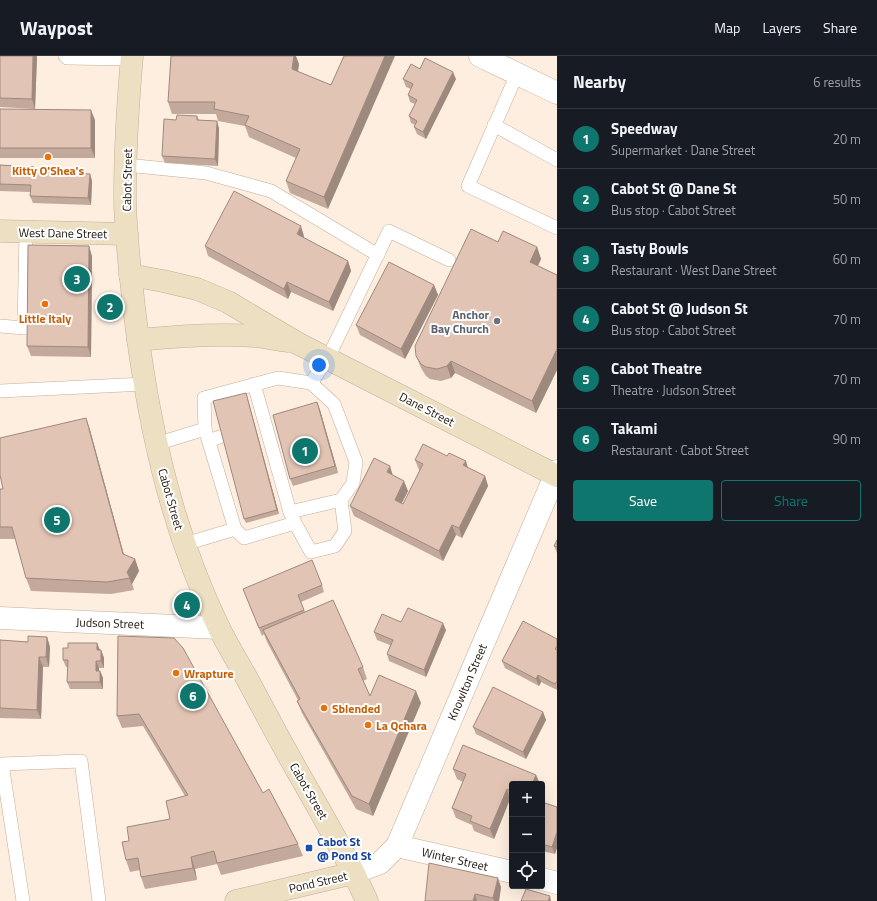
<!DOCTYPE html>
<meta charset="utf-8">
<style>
:root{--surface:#171b24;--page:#242831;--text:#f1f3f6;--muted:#9ea1a6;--line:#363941;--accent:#0f766e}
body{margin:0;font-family:"Titillium Web",sans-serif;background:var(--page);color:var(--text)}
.controls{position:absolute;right:12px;bottom:12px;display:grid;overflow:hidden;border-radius:4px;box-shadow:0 4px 16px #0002}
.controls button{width:36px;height:36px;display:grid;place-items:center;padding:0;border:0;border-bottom:1px solid var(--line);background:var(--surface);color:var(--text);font:20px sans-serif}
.you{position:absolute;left:319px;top:309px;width:14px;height:14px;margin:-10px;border:3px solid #fff;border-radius:50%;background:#1a73e8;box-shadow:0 0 0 6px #1a73e833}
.badge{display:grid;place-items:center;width:26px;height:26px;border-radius:50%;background:var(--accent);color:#fff;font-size:13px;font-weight:700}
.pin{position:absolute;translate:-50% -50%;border:2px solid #fff;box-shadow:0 1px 4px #0006}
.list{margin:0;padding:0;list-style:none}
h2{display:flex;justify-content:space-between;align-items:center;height:52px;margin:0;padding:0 16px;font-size:17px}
h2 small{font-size:13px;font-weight:400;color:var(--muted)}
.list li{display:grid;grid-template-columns:26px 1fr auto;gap:12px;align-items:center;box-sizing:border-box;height:60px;padding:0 16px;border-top:1px solid var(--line)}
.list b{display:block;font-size:15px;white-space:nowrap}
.list p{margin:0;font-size:13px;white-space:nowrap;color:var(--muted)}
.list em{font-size:13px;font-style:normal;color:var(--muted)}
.actions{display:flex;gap:8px;padding:12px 16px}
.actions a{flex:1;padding:9px 0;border:1px solid var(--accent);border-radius:4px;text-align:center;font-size:14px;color:var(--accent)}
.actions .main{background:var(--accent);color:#fff}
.icon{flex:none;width:22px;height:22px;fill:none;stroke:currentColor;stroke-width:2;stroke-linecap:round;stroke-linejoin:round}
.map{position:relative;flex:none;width:557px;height:845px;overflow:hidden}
header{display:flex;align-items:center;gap:24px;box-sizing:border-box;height:56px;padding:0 20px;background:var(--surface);border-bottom:1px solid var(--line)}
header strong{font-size:19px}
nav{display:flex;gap:22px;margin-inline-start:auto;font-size:14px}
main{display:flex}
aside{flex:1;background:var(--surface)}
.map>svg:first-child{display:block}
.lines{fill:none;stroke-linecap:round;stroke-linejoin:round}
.lane-casing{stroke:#c5ad97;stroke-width:14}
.street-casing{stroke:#c5ad97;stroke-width:23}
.secondary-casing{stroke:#c5ad97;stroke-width:23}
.lane{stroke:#fff;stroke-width:13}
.street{stroke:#fff;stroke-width:22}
.secondary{stroke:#ecdfc2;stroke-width:22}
.wall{fill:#c2a99b}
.shaded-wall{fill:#9e897e}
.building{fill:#e2c4b4;stroke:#9e897e}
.food-dot{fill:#e8710a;stroke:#fefefe;stroke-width:1.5}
.worship-dot{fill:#6b7280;stroke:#fefefe;stroke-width:1.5}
.transit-dot{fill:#1a4fb4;stroke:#fefefe;stroke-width:1.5}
.labels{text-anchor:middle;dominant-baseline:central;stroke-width:4;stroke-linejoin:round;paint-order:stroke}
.food-label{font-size:12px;font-weight:bold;fill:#c56008;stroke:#fefefe;text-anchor:start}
.street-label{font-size:12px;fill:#1b120a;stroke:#fefefe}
.worship-label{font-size:12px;font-weight:bold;fill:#5b616d;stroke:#fefefe;text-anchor:end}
.transit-label{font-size:12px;font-weight:bold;fill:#164399;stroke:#fefefe;text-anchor:start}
</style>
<header>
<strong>Waypost</strong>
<nav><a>Map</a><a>Layers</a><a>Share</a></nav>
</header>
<main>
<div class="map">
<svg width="557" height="845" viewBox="0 0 557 845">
<rect width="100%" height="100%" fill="#fdeee0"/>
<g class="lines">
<defs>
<g id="lane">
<polyline points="65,0 67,2 132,3"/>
<polyline points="517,18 468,130 557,172"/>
<polyline points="494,69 557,104"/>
<polyline points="126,109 206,117 271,135 378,199"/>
<polyline points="0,270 24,272 26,176"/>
<polyline points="0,335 145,328"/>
<polyline points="205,373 204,342 278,322 311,327 328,302 389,175 449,204"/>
<polyline points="209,385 222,380"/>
<polyline points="156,388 205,373 235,473 185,488"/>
<polyline points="290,456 341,444 353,427 356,406 334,348 311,327"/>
<polyline points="295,467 311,496 335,490 345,475 341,444"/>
<polyline points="235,473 244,482 295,467 290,456 254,328"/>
<polyline points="23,845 2,708 81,705 99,845"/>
</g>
<g id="street">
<polyline points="480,0 557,37"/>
<polyline points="0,562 219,572"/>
<polyline points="397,790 512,816"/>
<polyline points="354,817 380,807 397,790 557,415"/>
<polyline points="542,823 557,827"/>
</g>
<g id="secondary">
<path d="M132,0C128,46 125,93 125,139C125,177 130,214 134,251C147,362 170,471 219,572C227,588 236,603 245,619C263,652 280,685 299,718C323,760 347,801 367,845"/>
<polyline points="0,175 127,178"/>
<polyline points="130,219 163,225 197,233 228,246 297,287 557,420"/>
<path d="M138,284C177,280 216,277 255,280C266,281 277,284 288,285"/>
<polyline points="236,845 354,817"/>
</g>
</defs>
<use href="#lane" class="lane-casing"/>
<use href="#street" class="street-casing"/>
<use href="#secondary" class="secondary-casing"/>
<use href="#lane" class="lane"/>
<use href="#street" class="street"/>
<use href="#secondary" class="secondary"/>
</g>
<g class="wall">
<polygon points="0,0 37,0 35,53 0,51"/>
<polygon points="299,8 298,16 328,153 290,137 286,125 296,102 249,81 245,70 218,65 216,58 172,58 168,46"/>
<polygon points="420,13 456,23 426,83 417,78 414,71 415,69 411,67 409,60 415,48 410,46 408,39 411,33 406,31 403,23"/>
<polygon points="0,53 95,64 95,102 0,102"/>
<polygon points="197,60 199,64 219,72 218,110 165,107 162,100 176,64"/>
<polygon points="0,109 34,111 36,116 90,118 92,125 91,149 33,147 30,140 31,136 0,135"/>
<polygon points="304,180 303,182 348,205 351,215 333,255 291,236 288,243 208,200 205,190"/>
<polygon points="498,186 537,191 541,203 538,210 557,219 557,314 536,357 455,317 451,322 441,325 430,323 426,320 421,312 416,300"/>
<polygon points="92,200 91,301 31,300 27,290"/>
<polygon points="434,229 438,239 405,303 360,279 356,269"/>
<polygon points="246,337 279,458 246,467 244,463"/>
<polygon points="317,346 320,354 338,417 293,430 290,423"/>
<polygon points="86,362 90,374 124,499 135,503 139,515 132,528 134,534 111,538 31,535 26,522 16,483 0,483 0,433 3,433"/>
<polygon points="415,404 468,412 485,420 488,430 462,482 456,479 443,505 354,460 350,450 393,419 408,435 402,447 403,448 420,414 419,414"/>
<polygon points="557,484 557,497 554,490"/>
<polygon points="322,529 324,536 301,546 305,556 363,611 367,623 363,625 370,640 421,647 373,760 356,753 302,657 297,645 298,644 267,586 264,578 262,580 243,533"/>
<polygon points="401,566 446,574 426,621 389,605 387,598 390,589 377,584 374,576"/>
<polygon points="118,580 263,737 298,788 303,800 221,819 217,808 195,813 197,824 145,833 141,821 140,814 130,816 126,804 129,785 170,763 185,740 143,670 122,672 117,660"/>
<polygon points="47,581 50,591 49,611 43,611 41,663 0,662 0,583 1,584 28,586"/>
<polygon points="557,583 557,634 541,626 539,630 505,612 502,605"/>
<polygon points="100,594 101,594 104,602 104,612 99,612 99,615 100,615 103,622 103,633 70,633 67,626 68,611 66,611 63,604"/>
<polygon points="543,656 546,664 526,703 476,678 473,671"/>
<polygon points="453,713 536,719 540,728 512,728 512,744 510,743 494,783 474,775 472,769 456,762 452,752 463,726 457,723"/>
<polygon points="542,746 557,751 557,792 555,798 542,795"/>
<polygon points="501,831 499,845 425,845"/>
</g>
<g class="shaded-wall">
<polygon points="33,0 37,0 35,53 32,43"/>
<polygon points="294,0 296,0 299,8 296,26 292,13"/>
<polygon points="385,0 395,0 328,153 324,141"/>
<polygon points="453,16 456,23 426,83 423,76"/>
<polygon points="91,54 95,64 95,102 91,92"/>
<polygon points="217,65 219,72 218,110 215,103"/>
<polygon points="90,118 92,125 91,149 88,142"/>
<polygon points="301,170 304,180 300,188 297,178"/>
<polygon points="89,190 92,200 91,301 88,291"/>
<polygon points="537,191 541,203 534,218 530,206"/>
<polygon points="348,205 351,215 333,255 329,246"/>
<polygon points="287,226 291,236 288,243 284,233"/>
<polygon points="434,229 438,239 405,303 401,293"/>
<polygon points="557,293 557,314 536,357 532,345"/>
<polygon points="451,305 455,317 451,322 447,310"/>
<polygon points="246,337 247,340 279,458 277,454"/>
<polygon points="317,346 320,354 338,417 335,410"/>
<polygon points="86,362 90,374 127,510 123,498"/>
<polygon points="466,405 469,415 463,409"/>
<polygon points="390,410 393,420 387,416"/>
<polygon points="485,420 488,430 462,482 459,472"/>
<polygon points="404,425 408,435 398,454 395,444"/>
<polygon points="452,469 456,479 443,505 439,495"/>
<polygon points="135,503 139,515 132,528 134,534 127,516"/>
<polygon points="443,567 446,574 426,621 424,614"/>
<polygon points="47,581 50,591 49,611 46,601"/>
<polygon points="97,587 100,594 97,594"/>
<polygon points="101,594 104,602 104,612 101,605"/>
<polygon points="39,601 43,611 41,663 37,654"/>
<polygon points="96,605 99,612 99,622 96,615"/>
<polygon points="100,615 103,622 103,633 100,626"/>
<polygon points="538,619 541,626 539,630 536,623"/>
<polygon points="416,635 421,647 373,760 369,748"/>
<polygon points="543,656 546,664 526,703 523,696"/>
<polygon points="536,719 540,728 532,728"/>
<polygon points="507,733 510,743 494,783 490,773"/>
<polygon points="557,776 557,792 555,798 552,791"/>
<polygon points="191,801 195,813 197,824 193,812"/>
<polygon points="498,822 501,831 499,845 494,845 493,842"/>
<polygon points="475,838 477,845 473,845"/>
<polygon points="550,840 551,845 548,845"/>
</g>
<g class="building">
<polygon points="0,0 33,0 32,43 0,42"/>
<polygon points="171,0 294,0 292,13 331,29 344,0 385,0 324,141 286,125 300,93 245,69 249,60 214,53 215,46 168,46"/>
<polygon points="425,2 453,16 423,76 414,71 417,65 409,60 417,44 408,39 413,28 403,23 411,8 420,13"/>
<polygon points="0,53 91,54 91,92 0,92"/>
<polygon points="177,59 197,60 197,64 217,65 215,103 162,100 164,63 176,64"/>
<polygon points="0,109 34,111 34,116 90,118 88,142 30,140 31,129 0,128"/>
<polygon points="234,135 301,170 297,178 348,205 329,246 287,226 284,233 205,190"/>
<polygon points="471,173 498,186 503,175 537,191 530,206 557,219 557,293 532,345 451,305 447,310 437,313 426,311 421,308 416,300 415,290"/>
<polygon points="28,189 89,190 88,291 27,290"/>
<polygon points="389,206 434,229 401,293 356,269"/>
<polygon points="246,337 277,454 244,463 213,345"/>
<polygon points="317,346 335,410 290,423 273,359"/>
<polygon points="86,362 123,498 135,503 127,516 130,522 107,526 26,522 12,471 0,471 0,433 3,433 0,419 0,382"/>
<polygon points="423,388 447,400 449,397 466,405 463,409 485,420 459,472 452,469 439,495 350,450 374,402 390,410 387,416 404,425 395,444 403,448 423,408 415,404"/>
<polygon points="557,484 557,491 554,490"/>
<polygon points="312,504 322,529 298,539 304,554 259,572 243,533"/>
<polygon points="333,544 363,611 358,613 370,640 379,619 416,635 369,748 352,740 297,645 300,643 263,574"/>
<polygon points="408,552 443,567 424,614 387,598 393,584 374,576 382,558 401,566"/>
<polygon points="523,565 557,583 557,590 555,593 557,594 557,625 555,628 538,619 536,623 502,605"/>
<polygon points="28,580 47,581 46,601 39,601 37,654 0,652 0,584 28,586"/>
<polygon points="118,580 174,582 183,592 263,737 269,733 298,788 217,807 214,795 191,801 193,812 141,821 138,802 126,804 122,786 129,785 127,771 170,763 166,745 188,739 139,658 117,660"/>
<polygon points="68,587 97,587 97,594 101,594 101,605 96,605 96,615 100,615 100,626 67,626 68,604 63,604 63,592 68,592"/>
<polygon points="493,631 543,656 523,696 473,671"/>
<polygon points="463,689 536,719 532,728 512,728 512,736 507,733 490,773 470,765 472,760 452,752 466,718 453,713"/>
<polygon points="542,746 557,751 557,776 552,791 542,788"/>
<polygon points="429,807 498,822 493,842 475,838 473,845 425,845"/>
<polygon points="526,833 550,840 548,845 521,845"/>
</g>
<g class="food-dot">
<circle cx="48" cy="101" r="4"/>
<circle cx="45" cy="248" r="4"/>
<circle cx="176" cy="617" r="4"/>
<circle cx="324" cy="652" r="4"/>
<circle cx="368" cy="669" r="4"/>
</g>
<circle class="worship-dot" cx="497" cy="265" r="4"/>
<rect class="transit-dot" x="305" y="788" width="8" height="8" rx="2"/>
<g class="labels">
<g class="food-label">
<text x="48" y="114" text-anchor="middle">Kitty O'Shea's</text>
<text x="45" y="262" text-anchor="middle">Little Italy</text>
<text x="184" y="617">Wrapture</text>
<text x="332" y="652">Sblended</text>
<text x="376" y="669">La Qchara</text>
</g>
<g class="street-label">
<text transform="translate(127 124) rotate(-89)">Cabot Street</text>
<text transform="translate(63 177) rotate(1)">West Dane Street</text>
<text transform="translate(427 353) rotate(27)">Dane Street</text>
<text transform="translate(171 443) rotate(74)">Cabot Street</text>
<text transform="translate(110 567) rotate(2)">Judson Street</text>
<text transform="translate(467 626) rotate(-67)">Knowlton Street</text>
<text transform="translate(309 735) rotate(60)">Cabot Street</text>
<text transform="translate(455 803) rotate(13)">Winter Street</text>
<text transform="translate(318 826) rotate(-13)">Pond Street</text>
</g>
<g class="worship-label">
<text x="489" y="258">Anchor<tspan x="489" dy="14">Bay Church</tspan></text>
</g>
<g class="transit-label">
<text x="317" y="785">Cabot St<tspan x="317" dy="14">@ Pond St</tspan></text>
</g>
</g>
</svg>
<div class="controls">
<button>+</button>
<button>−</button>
<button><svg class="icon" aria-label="locate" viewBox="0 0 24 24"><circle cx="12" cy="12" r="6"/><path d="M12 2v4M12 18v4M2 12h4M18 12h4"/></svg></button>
</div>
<div class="you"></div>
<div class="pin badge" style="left:305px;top:395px">1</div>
<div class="pin badge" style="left:110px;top:251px">2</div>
<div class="pin badge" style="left:77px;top:223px">3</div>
<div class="pin badge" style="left:187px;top:549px">4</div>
<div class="pin badge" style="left:57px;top:464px">5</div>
<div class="pin badge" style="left:193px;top:640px">6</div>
</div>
<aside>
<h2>Nearby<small>6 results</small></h2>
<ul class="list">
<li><span class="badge">1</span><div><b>Speedway</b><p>Supermarket · Dane Street</p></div><em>20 m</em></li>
<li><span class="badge">2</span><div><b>Cabot St @ Dane St</b><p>Bus stop · Cabot Street</p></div><em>50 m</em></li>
<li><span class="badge">3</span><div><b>Tasty Bowls</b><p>Restaurant · West Dane Street</p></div><em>60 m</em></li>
<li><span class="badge">4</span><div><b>Cabot St @ Judson St</b><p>Bus stop · Cabot Street</p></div><em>70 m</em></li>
<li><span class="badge">5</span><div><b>Cabot Theatre</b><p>Theatre · Judson Street</p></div><em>70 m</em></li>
<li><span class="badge">6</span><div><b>Takami</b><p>Restaurant · Cabot Street</p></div><em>90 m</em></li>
</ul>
<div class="actions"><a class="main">Save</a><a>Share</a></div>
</aside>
</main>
